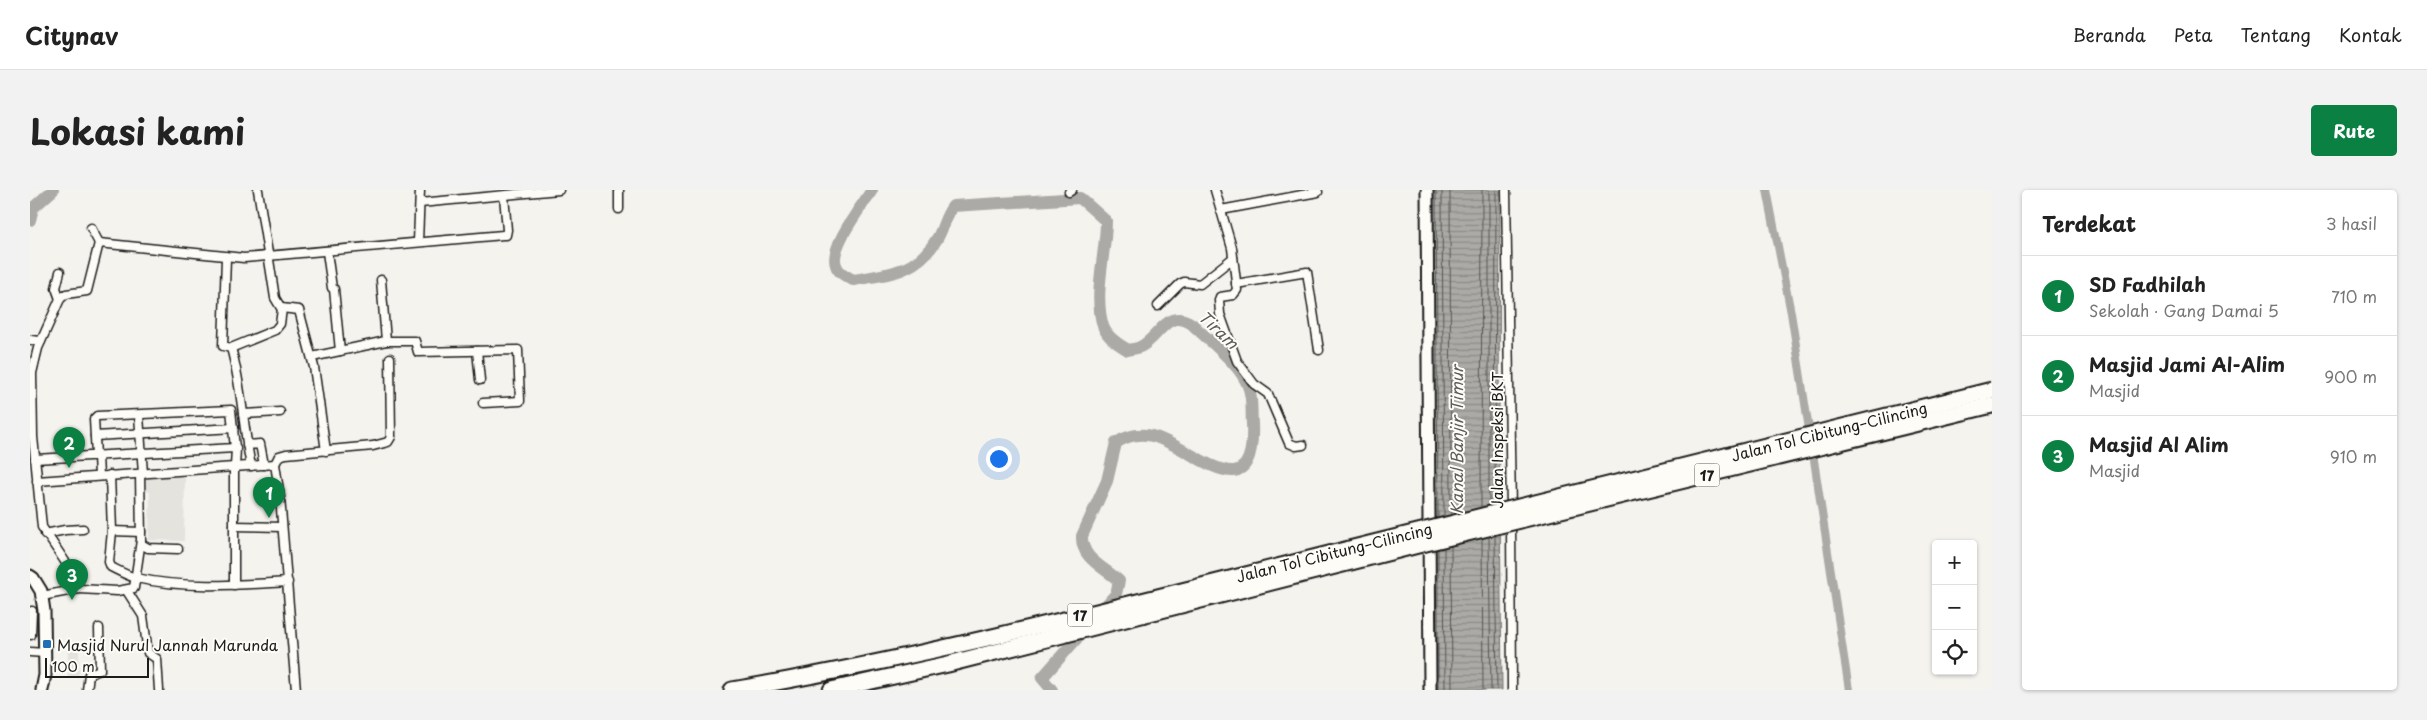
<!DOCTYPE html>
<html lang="id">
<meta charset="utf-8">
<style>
:root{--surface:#fff;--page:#f2f2f2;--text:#222;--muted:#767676;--line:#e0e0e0;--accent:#0b8043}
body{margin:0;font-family:"Playpen Sans",sans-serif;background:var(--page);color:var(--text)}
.controls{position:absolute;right:15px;bottom:15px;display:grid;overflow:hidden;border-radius:5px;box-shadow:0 1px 4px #0004}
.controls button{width:45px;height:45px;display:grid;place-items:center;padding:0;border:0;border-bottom:1px solid var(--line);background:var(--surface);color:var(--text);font:25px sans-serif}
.scale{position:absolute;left:15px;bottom:12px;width:104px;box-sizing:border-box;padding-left:5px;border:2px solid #1c1c1c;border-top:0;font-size:14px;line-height:18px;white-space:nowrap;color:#1c1c1c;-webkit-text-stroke:4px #fdfcf7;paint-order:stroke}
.you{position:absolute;left:968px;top:268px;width:18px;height:18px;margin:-12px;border:4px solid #fff;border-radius:50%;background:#1a73e8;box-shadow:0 0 0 8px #1a73e833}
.badge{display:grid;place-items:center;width:32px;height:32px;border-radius:50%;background:var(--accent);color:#fff;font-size:16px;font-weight:700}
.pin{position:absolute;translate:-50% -41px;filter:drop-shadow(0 1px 2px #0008)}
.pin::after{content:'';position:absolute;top:26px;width:18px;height:15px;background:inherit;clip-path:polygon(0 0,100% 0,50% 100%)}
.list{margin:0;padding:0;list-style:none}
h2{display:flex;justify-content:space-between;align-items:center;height:65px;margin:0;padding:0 20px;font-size:21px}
h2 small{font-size:16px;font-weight:400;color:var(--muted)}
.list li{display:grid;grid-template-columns:32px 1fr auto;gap:15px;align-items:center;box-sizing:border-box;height:80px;padding:0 20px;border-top:1px solid var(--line)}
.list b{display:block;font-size:19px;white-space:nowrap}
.list p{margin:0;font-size:16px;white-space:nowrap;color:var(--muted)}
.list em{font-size:16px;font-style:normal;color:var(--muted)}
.icon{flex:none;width:28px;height:28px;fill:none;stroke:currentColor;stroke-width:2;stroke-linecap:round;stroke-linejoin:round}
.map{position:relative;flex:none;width:1962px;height:500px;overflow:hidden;border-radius:5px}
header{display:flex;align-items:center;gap:30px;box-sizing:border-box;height:70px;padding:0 25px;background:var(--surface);border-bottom:1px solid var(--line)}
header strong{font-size:24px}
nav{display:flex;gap:28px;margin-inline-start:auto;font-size:18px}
.intro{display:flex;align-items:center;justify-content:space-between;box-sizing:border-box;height:120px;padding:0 30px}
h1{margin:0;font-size:35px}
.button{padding:12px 22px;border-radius:5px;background:var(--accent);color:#fff;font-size:18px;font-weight:700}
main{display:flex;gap:30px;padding:0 30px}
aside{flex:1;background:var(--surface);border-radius:5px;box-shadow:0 1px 4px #0004}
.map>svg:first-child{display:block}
.built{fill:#e4e3de}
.water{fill:url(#water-rules);stroke:#72716f}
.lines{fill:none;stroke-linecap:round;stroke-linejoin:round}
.shore{stroke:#555553;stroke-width:1}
.canal{stroke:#abaaa6;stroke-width:8}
.river{stroke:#abaaa6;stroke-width:12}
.street-casing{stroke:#1c1c1c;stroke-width:11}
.secondary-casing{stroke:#1c1c1c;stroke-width:15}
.highway-casing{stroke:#1c1c1c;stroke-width:19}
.street{stroke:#fdfcf7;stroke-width:8}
.secondary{stroke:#fdfcf7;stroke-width:11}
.highway{stroke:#fdfcf7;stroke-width:15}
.highway-bridge-casing{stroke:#1c1c1c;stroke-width:19;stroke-linecap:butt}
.highway-bridge{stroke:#fdfcf7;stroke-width:15}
.poi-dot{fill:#1f6fb2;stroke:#fdfcf7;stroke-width:2}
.labels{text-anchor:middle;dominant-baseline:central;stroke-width:4;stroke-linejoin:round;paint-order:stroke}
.shield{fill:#fdfcf7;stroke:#605f5e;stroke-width:1}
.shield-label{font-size:14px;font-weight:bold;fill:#1c1c1c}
.street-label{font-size:15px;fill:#1c1c1c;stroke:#fdfcf7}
.poi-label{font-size:15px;fill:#1c1c1c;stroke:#fdfcf7;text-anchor:start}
.water-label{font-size:16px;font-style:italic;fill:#5c5c5a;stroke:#fdfcf7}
</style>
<header>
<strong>Citynav</strong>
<nav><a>Beranda</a><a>Peta</a><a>Tentang</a><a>Kontak</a></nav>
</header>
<div class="intro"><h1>Lokasi kami</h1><a class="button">Rute</a></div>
<main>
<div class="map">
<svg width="1962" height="500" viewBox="0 0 1962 500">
<defs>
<pattern id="water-rules" width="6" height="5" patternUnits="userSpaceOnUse" patternTransform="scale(1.25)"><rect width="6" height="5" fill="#abaaa6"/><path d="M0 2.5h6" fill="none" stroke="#8a8a86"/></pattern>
</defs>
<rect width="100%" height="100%" fill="#f4f3ee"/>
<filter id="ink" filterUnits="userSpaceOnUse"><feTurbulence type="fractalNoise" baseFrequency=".02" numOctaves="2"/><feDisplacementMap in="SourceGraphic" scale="10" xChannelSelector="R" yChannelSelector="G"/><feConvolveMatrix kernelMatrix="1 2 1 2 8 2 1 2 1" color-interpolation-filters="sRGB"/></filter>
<g filter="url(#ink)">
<g class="built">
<polygon points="112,284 155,285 154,351 119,350 120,302 112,301"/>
<rect x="38" y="459" width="11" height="28"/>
</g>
<polygon class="water" points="1401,0 1470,0 1469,219 1472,500 1404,500"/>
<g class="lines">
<g class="shore">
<polyline points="1406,0 1408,328"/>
<polyline points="1412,0 1414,327"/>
<polyline points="1420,0 1421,325"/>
<polyline points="1465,314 1466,0"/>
<polyline points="1459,315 1459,0"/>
<polyline points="1451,317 1452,0"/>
<polyline points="1465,345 1467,500"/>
<polyline points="1459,347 1461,500"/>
<polyline points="1452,348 1453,500"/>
<polyline points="1421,356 1422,500"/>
<polyline points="1414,358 1415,500"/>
<polyline points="1408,359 1408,500"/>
</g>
<g class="canal">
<polyline points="1737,0 1761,123 1780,246"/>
<polyline points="1782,257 1819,500"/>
</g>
<g class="river">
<path d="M842,0C832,16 799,57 806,75C808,83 816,86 823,90C859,84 888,83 908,47C914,36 915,26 923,16L1050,8L1076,31C1076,64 1063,104 1073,136C1077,147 1088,154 1098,160C1101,159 1106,159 1110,157C1130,148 1136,117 1162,134C1179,151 1210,174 1218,196C1223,207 1221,222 1222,234C1226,327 1161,255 1122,246C1109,243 1097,246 1086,253L1077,291L1052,346C1051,369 1074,377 1089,391L1086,404L1012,488L1022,500"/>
<polyline points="0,30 3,18 23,0"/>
</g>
<defs>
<g id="street">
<polyline points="228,0 245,108 251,118 269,120 284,177 296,261"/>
<polyline points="1185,0 1202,58 1207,100 1203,105 1190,107 1189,110 1190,124 1207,171 1224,194 1238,204 1259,253 1266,256 1273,255"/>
<polyline points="1476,0 1481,320"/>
<polyline points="1039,2 1042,0"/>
<polyline points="390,13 529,0"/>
<polyline points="589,19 589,0"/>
<polyline points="1191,20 1288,2"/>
<polyline points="61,38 69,53"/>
<polyline points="388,52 390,0"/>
<polyline points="297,62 302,98 304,99 310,161"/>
<polyline points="196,68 193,156 201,158 245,140 250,134 252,119"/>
<polyline points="1206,94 1277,82 1289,160"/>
<polyline points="30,109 26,98 30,82"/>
<polyline points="1128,116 1150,94 1154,92 1170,94 1203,68"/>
<polyline points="0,150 11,151"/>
<polyline points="356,151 385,151 388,162 488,160 490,211 453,213"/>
<path d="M201,158C212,196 213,237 221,276"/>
<polyline points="447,161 450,190"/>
<polyline points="282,167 356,151 351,90"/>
<polyline points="213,224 250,222"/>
<polyline points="109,225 113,284"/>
<polyline points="65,246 204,238"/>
<polyline points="217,255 230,254 234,275"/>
<polyline points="68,266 69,286"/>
<polyline points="5,269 205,258 201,220 67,226 64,229 66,266"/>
<polyline points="204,277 204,395"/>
<polyline points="205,277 206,258"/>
<path d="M80,285L82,341L79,372L81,377C89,381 98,386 106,388C155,399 208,395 258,392"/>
<polyline points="7,291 245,274"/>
<polyline points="1481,332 1482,500"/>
<polyline points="204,336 252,337"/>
<polyline points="82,341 111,342"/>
<polyline points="15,344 35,340 53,339"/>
<polyline points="111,354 118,358 148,359"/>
<polyline points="49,399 87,401 104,398 111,350 110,284"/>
<polyline points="97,401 113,426 118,463 127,469 129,500"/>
<polyline points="12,406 49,399 46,388 12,337 3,247 2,183 8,158 30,109 36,104 57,101 69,53 214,68 473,45 476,45 477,40 474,6"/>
<polyline points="1,445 2,421"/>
<polyline points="0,462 15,463"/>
<polyline points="57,500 59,484 70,480 69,438"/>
<polyline points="266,500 250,307 245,274 249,266 256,264 343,256 358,252 361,247 360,168"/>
</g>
<g id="secondary">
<polyline points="1397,0 1400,500"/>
<polyline points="0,386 3,388 11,401 14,421 15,485 12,500"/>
</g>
<g id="highway">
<path d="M702,500C936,460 1166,396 1396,340"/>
<polyline points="801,500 918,474 1392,354"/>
</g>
</defs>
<use href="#street" class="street-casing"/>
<use href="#secondary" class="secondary-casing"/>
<use href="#highway" class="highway-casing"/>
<use href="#street" class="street"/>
<use href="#secondary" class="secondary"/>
<use href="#highway" class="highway"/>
<defs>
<g id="highway-bridge">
<polyline points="1396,340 1962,200"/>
<polyline points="1392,354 1962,215"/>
</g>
</defs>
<use href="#highway-bridge" class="highway-bridge-casing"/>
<use href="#highway-bridge" class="highway-bridge"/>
</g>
</g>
<rect class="poi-dot" x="12" y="449" width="10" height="10" rx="2.5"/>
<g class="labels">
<g class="shield">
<rect x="1664.5" y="273.5" width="25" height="23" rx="4"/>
<rect x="1037.5" y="413.5" width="25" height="23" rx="4"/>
</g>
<g class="shield-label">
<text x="1677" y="285">17</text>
<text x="1050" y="425">17</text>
</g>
<g class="street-label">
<text transform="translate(1799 241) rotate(-14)">Jalan Tol Cibitung–Cilincing</text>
<text transform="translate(1466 250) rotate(-90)">Jalan Inspeksi BKT</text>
<text transform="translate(1304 362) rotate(-14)">Jalan Tol Cibitung–Cilincing</text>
</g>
<g class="poi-label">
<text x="27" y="454">Masjid Nurul Jannah Marunda</text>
</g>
<g class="water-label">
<text transform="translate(1189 139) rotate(43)">Tiram</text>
<text transform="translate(1426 250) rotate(-90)">Kanal Banjir Timur</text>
</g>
</g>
</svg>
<div class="controls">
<button>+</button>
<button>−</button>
<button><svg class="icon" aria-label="locate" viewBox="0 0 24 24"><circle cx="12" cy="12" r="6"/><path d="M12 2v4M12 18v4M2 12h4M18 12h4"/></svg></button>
</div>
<div class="scale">100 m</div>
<div class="you"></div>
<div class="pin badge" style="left:239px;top:328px">1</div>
<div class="pin badge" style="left:39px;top:278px">2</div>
<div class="pin badge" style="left:42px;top:410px">3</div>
</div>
<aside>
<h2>Terdekat<small>3 hasil</small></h2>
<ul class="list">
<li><span class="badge">1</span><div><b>SD Fadhilah</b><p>Sekolah · Gang Damai 5</p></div><em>710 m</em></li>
<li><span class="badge">2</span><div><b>Masjid Jami Al-Alim</b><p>Masjid</p></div><em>900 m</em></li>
<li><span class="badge">3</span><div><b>Masjid Al Alim</b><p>Masjid</p></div><em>910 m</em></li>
</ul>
</aside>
</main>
